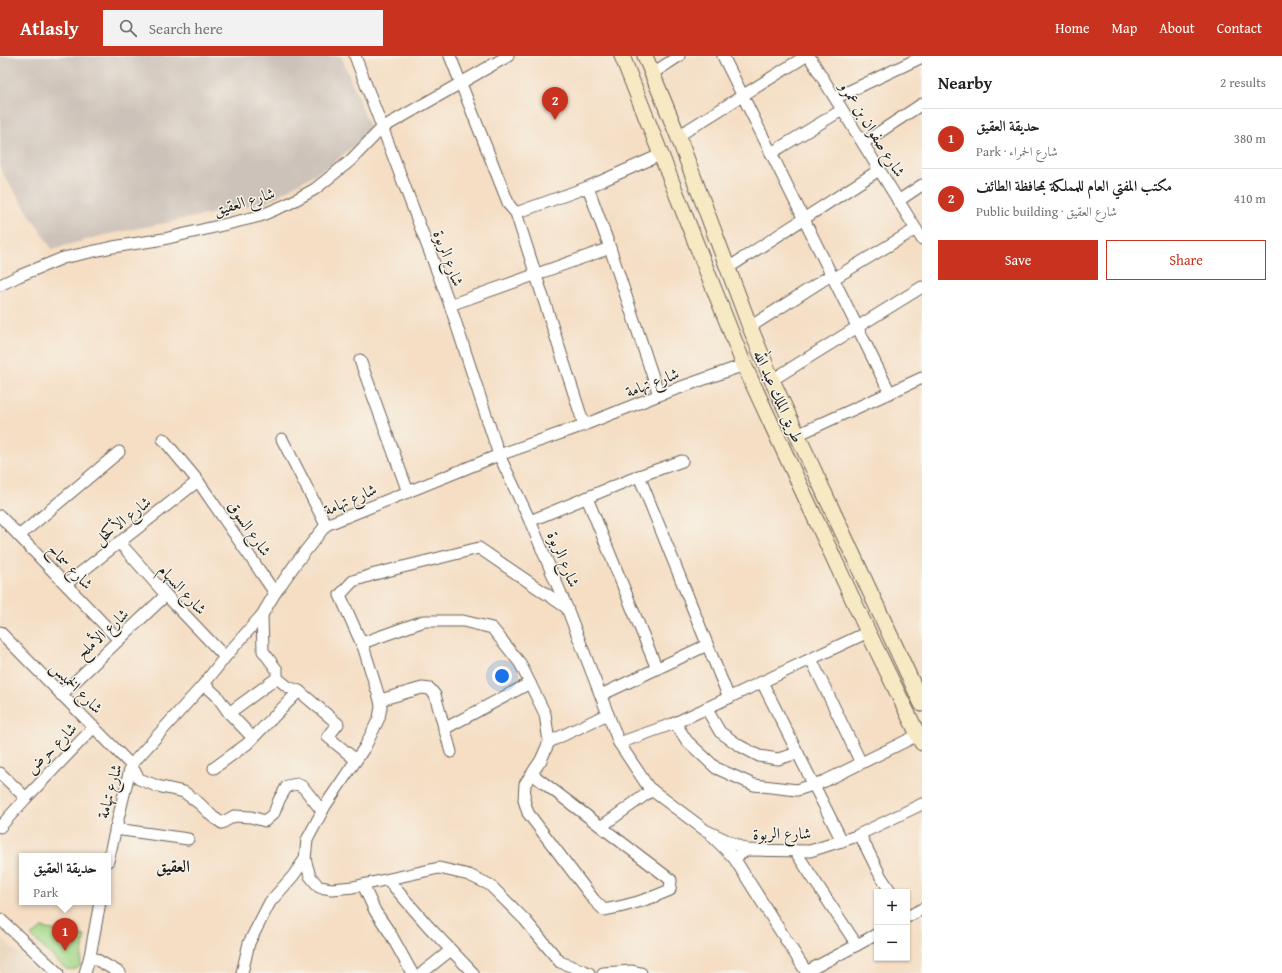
<!DOCTYPE html>
<meta charset="utf-8">
<style>
:root{--surface:#fff;--page:#f2f2f2;--text:#222;--muted:#767676;--line:#e0e0e0;--accent:#c8321e}
body{margin:0;font-family:"Gentium Book Plus",Amiri,serif;background:var(--page);color:var(--text)}
.controls{position:absolute;right:12px;bottom:12px;display:grid;overflow:hidden;border-radius:0px;box-shadow:0 1px 3px #0004}
.controls button{width:36px;height:36px;display:grid;place-items:center;padding:0;border:0;border-bottom:1px solid var(--line);background:var(--surface);color:var(--text);font:20px sans-serif}
.you{position:absolute;left:502px;top:620px;width:14px;height:14px;margin:-10px;border:3px solid #fff;border-radius:50%;background:#1a73e8;box-shadow:0 0 0 6px #1a73e833}
.badge{display:grid;place-items:center;width:26px;height:26px;border-radius:50%;background:var(--accent);color:#fff;font-size:13px;font-weight:700}
.pin{position:absolute;translate:-50% -33px;filter:drop-shadow(0 1px 2px #0008)}
.pin::after{content:'';position:absolute;top:21px;width:14px;height:12px;background:inherit;clip-path:polygon(0 0,100% 0,50% 100%)}
.popup{position:absolute;left:19px;top:797px;width:92px;height:52px;box-sizing:border-box;display:grid;place-content:center;border-radius:0px;background:var(--surface);filter:drop-shadow(0 1px 3px #0005);font-size:13px;white-space:nowrap;color:var(--muted)}
.popup b{font-size:15px;color:var(--text)}
.popup::after{content:'';position:absolute;left:50%;top:100%;margin-left:-8px;border:8px solid transparent;border-top-color:var(--surface)}
.list{margin:0;padding:0;list-style:none}
h2{display:flex;justify-content:space-between;align-items:center;height:52px;margin:0;padding:0 16px;font-size:17px}
h2 small{font-size:13px;font-weight:400;color:var(--muted)}
.list li{display:grid;grid-template-columns:26px 1fr auto;gap:12px;align-items:center;box-sizing:border-box;height:60px;padding:0 16px;border-top:1px solid var(--line)}
.list b{display:block;font-size:15px;white-space:nowrap}
.list p{margin:0;font-size:13px;white-space:nowrap;color:var(--muted)}
.list em{font-size:13px;font-style:normal;color:var(--muted)}
.actions{display:flex;gap:8px;padding:12px 16px}
.actions a{flex:1;padding:9px 0;border:1px solid var(--accent);border-radius:0px;text-align:center;font-size:14px;color:var(--accent)}
.actions .main{background:var(--accent);color:#fff}
.icon{flex:none;width:22px;height:22px;fill:none;stroke:currentColor;stroke-width:2;stroke-linecap:round;stroke-linejoin:round}
.map{position:relative;flex:none;width:922px;height:917px;overflow:hidden}
header{display:flex;align-items:center;gap:24px;box-sizing:border-box;height:56px;padding:0 20px;background:var(--accent);color:#fff}
header strong{font-size:19px}
nav{display:flex;gap:22px;margin-inline-start:auto;font-size:14px}
.search{width:280px;height:36px;background:var(--page);display:flex;align-items:center;gap:10px;box-sizing:border-box;padding:0 14px;border-radius:0px;color:var(--muted);font-size:15px}
main{display:flex}
aside{flex:1;background:var(--surface)}
.map>svg:first-child{display:block}
.built{fill:#e7cfb5}
.industrial{fill:#cdc2b9}
.green{fill:#a3d787;stroke:#607a52}
.lines{fill:none;stroke-linecap:round;stroke-linejoin:round}
.minor-casing{stroke:#686057;stroke-width:13}
.secondary-casing{stroke:#686057;stroke-width:17}
.minor{stroke:#fff;stroke-width:11}
.secondary{stroke:#f7e9c3;stroke-width:15}
.labels{text-anchor:middle;dominant-baseline:central;stroke-width:3;stroke-linejoin:round;paint-order:stroke}
.street-label{font-size:16px;fill:#1c1c1c;stroke:#f7f3e8}
.neighbourhood-label{font-size:17px;font-weight:bold;fill:#1c1c1c;stroke:#f7f3e8}
</style>
<header>
<strong>Atlasly</strong>
<div class="search"><svg class="icon" aria-label="search" viewBox="0 0 24 24"><circle cx="10" cy="10" r="6"/><path d="M15 15l6 6"/></svg>Search here</div>
<nav><a>Home</a><a>Map</a><a>About</a><a>Contact</a></nav>
</header>
<main>
<div class="map">
<svg width="922" height="917" viewBox="0 0 922 917">
<rect width="100%" height="100%" fill="#f7f3e8"/>
<filter id="ink" filterUnits="userSpaceOnUse"><feTurbulence type="fractalNoise" baseFrequency=".025" numOctaves="2"/><feDisplacementMap in="SourceGraphic" scale="8" xChannelSelector="R" yChannelSelector="G"/><feConvolveMatrix kernelMatrix="1 2 1 2 8 2 1 2 1" color-interpolation-filters="sRGB"/></filter>
<filter id="wash" filterUnits="userSpaceOnUse"><feTurbulence type="fractalNoise" baseFrequency=".012" numOctaves="4" result="noise"/><feDisplacementMap in="SourceGraphic" scale="16" xChannelSelector="R" yChannelSelector="G"/><feGaussianBlur stdDeviation="0.9" result="paint"/><feColorMatrix in="noise" values="0 0 0 0 0 0 0 0 0 0 0 0 0 0 0 0 0 1.4 0 .05"/><feComposite in="paint" operator="in"/></filter>
<g filter="url(#wash)">
<rect width="100%" height="100%" fill="#f5dec4"/>
<polygon class="built" points="0,880 38,917 0,917"/>
<polygon class="industrial" points="0,0 341,0 371,75 332,108 265,147 104,179 52,193 0,113"/>
<path class="green" d="M42,872L85,880L80,910C76,914 72,914 66,913L31,880Z"/>
</g>
<g filter="url(#ink)">
<g class="lines">
<defs>
<g id="minor">
<polyline points="355,0 450,249 499,399 530,465 567,552 619,687 649,732 705,774 747,794 810,795 854,781 922,748"/>
<polyline points="450,0 509,149 516,157 584,369"/>
<polyline points="723,0 890,337"/>
<polyline points="809,0 922,183"/>
<polyline points="653,17 679,0"/>
<polyline points="835,42 922,1"/>
<polyline points="678,80 806,0"/>
<polyline points="863,87 922,48"/>
<polyline points="771,97 842,54"/>
<polyline points="588,131 610,192 659,339"/>
<polyline points="898,145 922,129"/>
<polyline points="516,157 588,131 660,99"/>
<polyline points="728,212 879,114"/>
<polyline points="833,223 916,173"/>
<polyline points="0,229 19,220 63,202 113,191 164,183 260,160 288,148 315,133 350,105 382,72 508,0"/>
<polyline points="450,249 610,192"/>
<polyline points="750,271 831,219"/>
<polyline points="360,304 408,436"/>
<polyline points="772,324 922,231"/>
<polyline points="797,379 922,322"/>
<polyline points="163,383 198,425 275,537"/>
<polyline points="282,383 326,469"/>
<polyline points="639,420 729,642"/>
<polyline points="587,442 657,613"/>
<polyline points="0,460 119,584"/>
<polyline points="530,465 639,420 682,405"/>
<polyline points="19,480 119,396"/>
<polyline points="119,486 166,539 225,601"/>
<polyline points="66,528 198,425"/>
<polyline points="567,552 479,492 375,518 353,525 340,539 364,593 380,644 381,651 379,662 365,691 325,750 307,784 305,803 310,820 319,831 332,833 353,831 439,812 469,819 490,829 525,864 560,906 589,917"/>
<polyline points="262,559 263,595 277,614 277,622 288,631 299,635 338,668 328,681 356,704"/>
<polyline points="0,576 131,709 139,723 157,730 184,736 200,748 213,761 222,767 234,760 251,761 265,765 274,757 279,744 287,730 297,728 303,731 322,755"/>
<polyline points="362,587 424,565 463,565 492,572 520,607 545,658 549,686 608,658"/>
<polyline points="811,603 861,707"/>
<polyline points="762,626 842,785"/>
<polyline points="204,628 217,640 229,657 277,622"/>
<polyline points="61,639 166,539"/>
<polyline points="601,639 707,589"/>
<polyline points="380,644 422,632 430,633 435,639 451,696"/>
<polyline points="706,652 720,676 740,690 759,700 778,703 798,697"/>
<polyline points="229,657 253,682"/>
<polyline points="675,667 687,685 716,712 754,729 797,734 825,725 918,679"/>
<polyline points="444,673 530,627"/>
<polyline points="619,687 675,667 868,576"/>
<polyline points="214,712 247,688 299,635"/>
<polyline points="0,717 26,742"/>
<path d="M532,718L671,824L670,834C648,844 627,850 604,854L594,844L528,757L524,744L525,728L541,704L549,686"/>
<polyline points="602,770 652,734"/>
<polyline points="0,771 26,742 94,671"/>
<polyline points="115,773 188,783"/>
<polyline points="860,779 881,821 891,836"/>
<polyline points="712,780 734,802"/>
<polyline points="747,794 734,802 807,917"/>
<polyline points="795,795 857,889 877,878"/>
<polyline points="108,805 131,709 204,628 225,601 262,559 275,537 296,507 326,469 499,399 584,369 659,339 744,309"/>
<polyline points="388,824 429,871 473,917"/>
<polyline points="363,829 375,855 390,877 412,917"/>
<polyline points="907,861 922,853"/>
<polyline points="0,863 58,917"/>
<polyline points="90,900 120,917"/>
<polyline points="806,916 857,889"/>
<polyline points="85,917 90,900 100,846"/>
<polyline points="242,917 249,887 270,846 293,820 305,803"/>
<polyline points="422,917 451,894"/>
<polyline points="603,917 632,915 641,917"/>
</g>
<g id="secondary">
<polyline points="622,0 744,309 868,576 922,687"/>
<polyline points="645,0 678,80 750,271 772,324 922,648"/>
</g>
</defs>
<use href="#minor" class="minor-casing"/>
<use href="#secondary" class="secondary-casing"/>
<use href="#minor" class="minor"/>
<use href="#secondary" class="secondary"/>
</g>
</g>
<g class="labels">
<g class="street-label">
<text transform="translate(873 73) rotate(58)">شارع صفوان بن عمرو</text>
<text transform="translate(244 145) rotate(-17)">شارع العقيق</text>
<text transform="translate(449 202) rotate(69)">شارع الربوة</text>
<text transform="translate(652 326) rotate(-21)">شارع تهامة</text>
<text transform="translate(779 340) rotate(66)">طريق الملك عبد الله</text>
<text transform="translate(350 443) rotate(-24)">شارع تهامة</text>
<text transform="translate(122 464) rotate(-38)">شارع الأكحل</text>
<text transform="translate(250 472) rotate(55)">شارع السوق</text>
<text transform="translate(564 503) rotate(67)">شارع الربوة</text>
<text transform="translate(71 510) rotate(46)">شارع سماح</text>
<text transform="translate(183 533) rotate(47)">شارع السهام</text>
<text transform="translate(102 577) rotate(-43)">شارع الأملح</text>
<text transform="translate(77 631) rotate(45)">شارع الخميس</text>
<text transform="translate(51 692) rotate(-46)">شارع حرض</text>
<text transform="translate(109 735) rotate(-75)">شارع تهامة</text>
<text transform="translate(782 777) rotate(-1)">شارع الربوة</text>
</g>
<g class="neighbourhood-label">
<text x="173" y="809">العقيق</text>
</g>
</g>
</svg>
<div class="controls">
<button>+</button>
<button>−</button>
</div>
<div class="you"></div>
<div class="pin badge" style="left:65px;top:895px">1</div>
<div class="popup"><b>حديقة العقيق</b>Park</div>
<div class="pin badge" style="left:555px;top:64px">2</div>
</div>
<aside>
<h2>Nearby<small>2 results</small></h2>
<ul class="list">
<li><span class="badge">1</span><div><b>حديقة العقيق</b><p>Park · شارع الحمراء</p></div><em>380 m</em></li>
<li><span class="badge">2</span><div><b>مكتب المفتي العام للمملكة بمحافظة الطائف</b><p>Public building · شارع العقيق</p></div><em>410 m</em></li>
</ul>
<div class="actions"><a class="main">Save</a><a>Share</a></div>
</aside>
</main>
